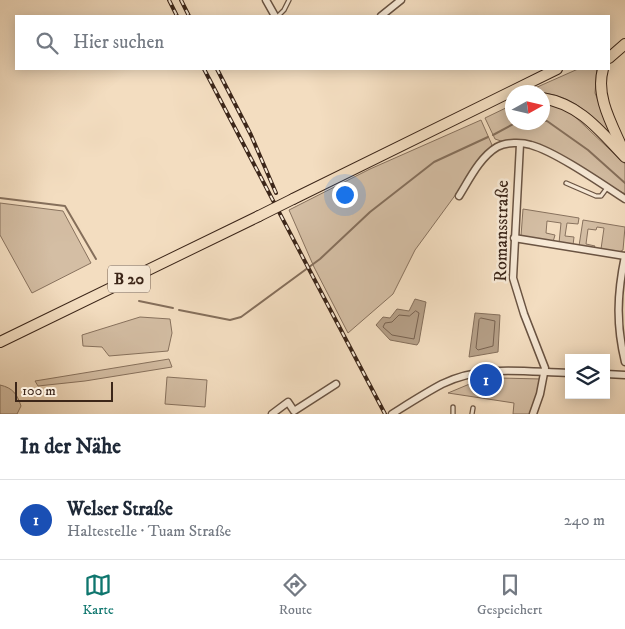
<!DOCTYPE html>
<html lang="de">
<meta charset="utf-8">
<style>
:root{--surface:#fff;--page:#f2f2f3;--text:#1f2937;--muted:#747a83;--line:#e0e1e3;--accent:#0f766e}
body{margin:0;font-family:"IM FELL DW Pica",serif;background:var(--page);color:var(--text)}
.controls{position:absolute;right:15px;bottom:15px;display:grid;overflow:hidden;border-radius:0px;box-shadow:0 2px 12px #0003}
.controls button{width:45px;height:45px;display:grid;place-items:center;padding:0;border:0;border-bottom:1px solid var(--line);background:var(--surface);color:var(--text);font:25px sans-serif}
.compass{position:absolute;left:505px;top:85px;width:45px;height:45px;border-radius:50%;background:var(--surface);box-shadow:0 2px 12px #0003;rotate:82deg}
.scale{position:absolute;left:15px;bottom:12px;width:98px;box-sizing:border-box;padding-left:5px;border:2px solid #3c2619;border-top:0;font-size:14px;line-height:18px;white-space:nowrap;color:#3c2619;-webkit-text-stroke:4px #f7e9d6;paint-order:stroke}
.you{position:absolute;left:344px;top:194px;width:18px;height:18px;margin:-12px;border:4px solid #fff;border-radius:50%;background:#1a73e8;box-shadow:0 0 0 8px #1a73e833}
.badge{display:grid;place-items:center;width:32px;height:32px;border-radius:50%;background:var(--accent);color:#fff;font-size:16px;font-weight:700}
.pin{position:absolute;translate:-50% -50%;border:2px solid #fff;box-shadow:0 1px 5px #0006}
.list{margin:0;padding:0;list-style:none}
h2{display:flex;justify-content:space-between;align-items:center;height:65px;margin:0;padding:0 20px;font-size:21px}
h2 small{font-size:16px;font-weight:400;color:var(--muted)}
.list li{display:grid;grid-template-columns:32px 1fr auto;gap:15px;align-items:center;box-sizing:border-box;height:80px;padding:0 20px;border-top:1px solid var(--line)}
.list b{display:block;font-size:19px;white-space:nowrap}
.list p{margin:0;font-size:16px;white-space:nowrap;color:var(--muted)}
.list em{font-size:16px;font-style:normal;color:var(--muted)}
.icon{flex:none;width:28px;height:28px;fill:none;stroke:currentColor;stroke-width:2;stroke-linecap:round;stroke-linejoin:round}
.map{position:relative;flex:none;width:625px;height:414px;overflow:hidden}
.search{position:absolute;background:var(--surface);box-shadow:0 2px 12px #0003;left:15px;right:15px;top:15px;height:55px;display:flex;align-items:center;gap:12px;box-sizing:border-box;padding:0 18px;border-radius:0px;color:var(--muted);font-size:19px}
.sheet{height:145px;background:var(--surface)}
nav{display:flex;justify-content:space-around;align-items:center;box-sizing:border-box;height:70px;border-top:1px solid var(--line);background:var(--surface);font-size:14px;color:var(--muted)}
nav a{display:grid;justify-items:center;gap:2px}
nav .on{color:var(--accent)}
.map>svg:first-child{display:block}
.green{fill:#d4bea4;stroke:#88725e}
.water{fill:#b59f87;stroke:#856f5b}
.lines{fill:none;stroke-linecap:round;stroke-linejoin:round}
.shore{stroke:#786250;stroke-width:1}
.stream{stroke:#856f5b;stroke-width:2}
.service-casing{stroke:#6a5443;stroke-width:5.5}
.minor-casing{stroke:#6a5443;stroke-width:9}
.trunk-casing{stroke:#3c2619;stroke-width:12}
.service{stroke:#f7e9d6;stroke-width:3}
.minor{stroke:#f7e9d6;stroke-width:6}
.trunk{stroke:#f3ddc0;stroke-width:10}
.rail-casing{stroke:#3c2619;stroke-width:4}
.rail{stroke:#f7e9d6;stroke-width:2;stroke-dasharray:5.5;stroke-linecap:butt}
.trunk-bridge-casing{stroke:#3c2619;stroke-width:12;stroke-linecap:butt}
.trunk-bridge{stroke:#f3ddc0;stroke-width:10}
.labels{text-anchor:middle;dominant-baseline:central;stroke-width:5;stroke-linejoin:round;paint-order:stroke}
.shield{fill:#f7e9d6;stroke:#746052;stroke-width:1}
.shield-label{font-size:16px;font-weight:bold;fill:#3c2619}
.street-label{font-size:18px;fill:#3c2619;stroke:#f7e9d6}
</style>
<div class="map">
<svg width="625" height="414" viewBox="0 0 625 414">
<rect width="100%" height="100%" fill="#f3ddc0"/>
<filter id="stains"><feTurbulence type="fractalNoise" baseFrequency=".004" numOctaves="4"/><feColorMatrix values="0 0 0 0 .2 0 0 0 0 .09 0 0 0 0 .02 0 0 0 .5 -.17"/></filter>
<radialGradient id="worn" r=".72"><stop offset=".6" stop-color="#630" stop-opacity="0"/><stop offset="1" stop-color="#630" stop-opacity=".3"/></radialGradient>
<g class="green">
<path d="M578,69H597L595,93L612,135C581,107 569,92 526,92Z"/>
<polygon points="543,101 569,111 625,164 625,194 541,145 529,141 504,142 495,139 485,118 512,105 512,122 542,122"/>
<polygon points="481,120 492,145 415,250 393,294 348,333 314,267 289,210 370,169"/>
<polygon points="0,203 63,211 91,263 32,293 0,235"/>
<polygon points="523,209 579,218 578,224 567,223 565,236 574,237 573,245 559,243 561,223 547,221 546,233 555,235 553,242 521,236"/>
<polygon points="583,220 625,227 623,250 619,252 601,249 604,228 597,227 596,230 588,229 586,244 595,246 594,248 579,246"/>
<polygon points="140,317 170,319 172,333 168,351 109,356 102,347 83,346 82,335"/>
<polygon points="169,359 172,367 85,381 38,386 35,381"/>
<polygon points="167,377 207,380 205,407 165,404"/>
<polygon points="499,378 542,379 531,414 513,414 514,403 448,393 472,383"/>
<path d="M0,385C13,388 17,394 21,406L17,414H0Z"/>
</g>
<g class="water">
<polygon points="415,299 426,302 419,342 417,345 390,340 376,325 383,317 390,318 397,309 409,311"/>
<polygon points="475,313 500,315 498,352 469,357"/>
</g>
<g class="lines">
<g class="shore">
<polygon points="416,311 419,313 414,339 392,335 383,327 385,323 392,322 399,315 409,316"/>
<polygon points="481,318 495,321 493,346 478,350 476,348 479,320"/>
</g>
<g class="stream">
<polyline points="542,121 547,121 588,150 625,183"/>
<polyline points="493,135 517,122"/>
<polyline points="0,198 65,206 96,259"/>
<polyline points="139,301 173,308"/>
<polyline points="179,310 230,320 241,317 320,259 370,212 434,162 488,137"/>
</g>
<defs>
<g id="service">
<polyline points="278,16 284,10 289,0"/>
<polyline points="566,183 596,196 601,196 607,188"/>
<polyline points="453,414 453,407"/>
<polyline points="472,414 473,408"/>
</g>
<g id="minor">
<polyline points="266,0 275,16"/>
<polyline points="381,16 401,0"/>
<polyline points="520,144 513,278 524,314 545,368 540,394 533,414"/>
<path d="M459,196C469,180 480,157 497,147C506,142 522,142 531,145C556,152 602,184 625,199"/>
<polyline points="514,238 625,256"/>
<path d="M625,256C617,294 616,325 625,362"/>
<polyline points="606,374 625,375"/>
<polyline points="272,414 288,402 294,411 336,384"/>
<path d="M392,414C408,404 425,393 442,384C482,364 526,372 569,373"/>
</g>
<g id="trunk">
<polyline points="609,58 625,44"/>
<path d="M603,69C595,97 613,126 624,152"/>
<path d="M542,98C580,104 600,131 625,157"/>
<polyline points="293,199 557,69"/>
<polyline points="0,342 259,216"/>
</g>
</defs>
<use href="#service" class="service-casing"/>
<use href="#minor" class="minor-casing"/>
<use href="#trunk" class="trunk-casing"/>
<use href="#service" class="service"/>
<use href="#minor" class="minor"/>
<use href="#trunk" class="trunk"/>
<defs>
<g id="rail">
<polyline points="169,0 177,16"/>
<polyline points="181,0 189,16"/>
<polyline points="204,69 385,414"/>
<polyline points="217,69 251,135 276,193"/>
</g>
</defs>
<use href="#rail" class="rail-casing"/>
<use href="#rail" class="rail"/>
<defs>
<polyline id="trunk-bridge" points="259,216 293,199"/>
</defs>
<use href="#trunk-bridge" class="trunk-bridge-casing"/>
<use href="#trunk-bridge" class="trunk-bridge"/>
</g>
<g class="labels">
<rect class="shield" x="108" y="265.5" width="42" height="27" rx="4"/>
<g class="shield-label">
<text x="129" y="279">B 20</text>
</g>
<g class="street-label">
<text transform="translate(502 231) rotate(-89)">Romansstraße</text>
</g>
</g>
<rect width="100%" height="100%" filter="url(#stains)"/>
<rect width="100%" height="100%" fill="url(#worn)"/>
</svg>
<div class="controls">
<button><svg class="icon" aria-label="layers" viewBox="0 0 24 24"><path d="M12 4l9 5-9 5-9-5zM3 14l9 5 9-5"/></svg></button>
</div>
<svg class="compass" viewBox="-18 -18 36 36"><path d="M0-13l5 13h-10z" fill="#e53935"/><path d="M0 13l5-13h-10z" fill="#747a83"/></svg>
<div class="scale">100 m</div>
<div class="you"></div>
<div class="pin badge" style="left:486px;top:380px;background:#1a4fb4">1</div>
<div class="search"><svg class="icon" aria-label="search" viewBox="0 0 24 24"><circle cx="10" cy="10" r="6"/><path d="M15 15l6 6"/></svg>Hier suchen</div>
</div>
<section class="sheet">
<h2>In der Nähe<small></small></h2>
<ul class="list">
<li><span class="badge" style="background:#1a4fb4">1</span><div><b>Welser Straße</b><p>Haltestelle · Tuam Straße</p></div><em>240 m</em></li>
</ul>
</section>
<nav>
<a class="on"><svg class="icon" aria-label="map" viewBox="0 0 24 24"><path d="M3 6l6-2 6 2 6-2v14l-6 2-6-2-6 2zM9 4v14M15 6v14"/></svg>Karte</a>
<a><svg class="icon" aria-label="directions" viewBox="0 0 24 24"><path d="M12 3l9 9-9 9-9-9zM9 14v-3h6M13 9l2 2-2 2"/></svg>Route</a>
<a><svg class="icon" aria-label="saved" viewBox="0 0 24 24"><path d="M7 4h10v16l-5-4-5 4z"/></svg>Gespeichert</a>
</nav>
